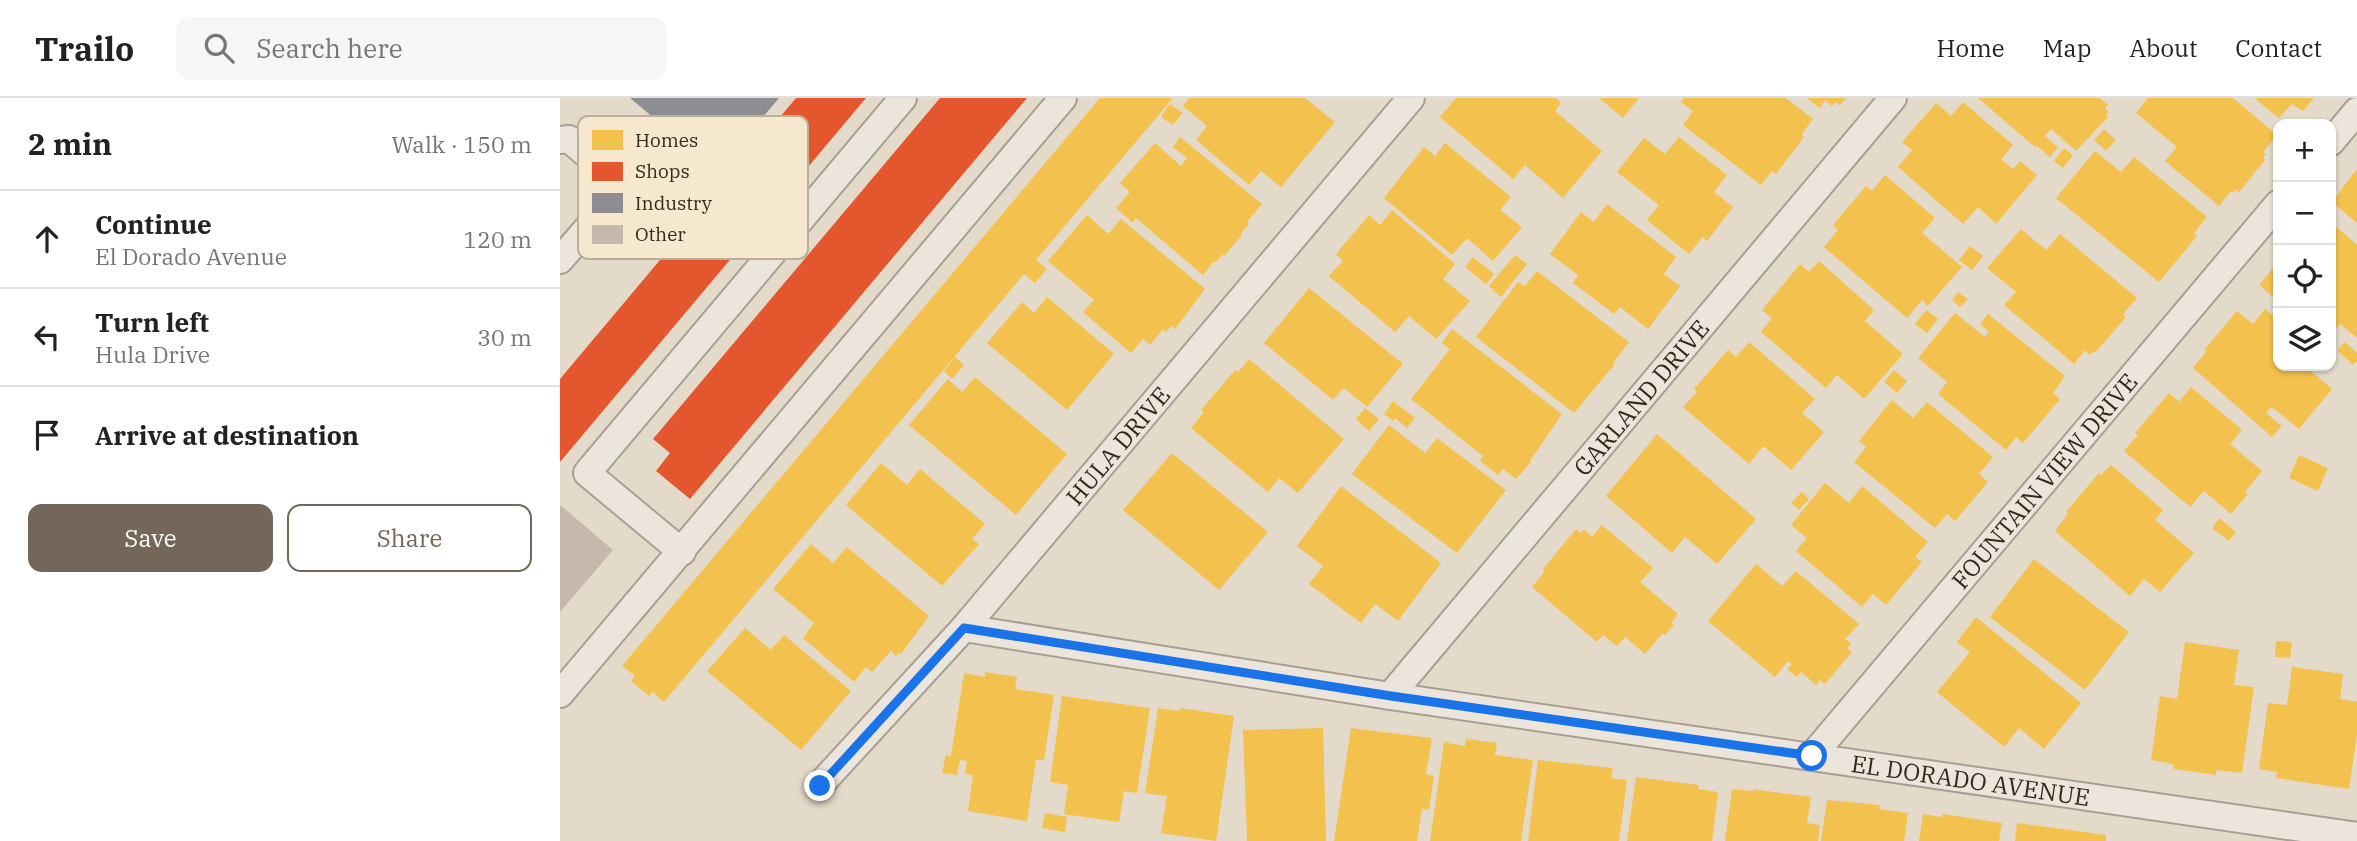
<!DOCTYPE html>
<meta charset="utf-8">
<style>
:root{--surface:#fff;--page:#f6f6f6;--text:#222;--muted:#767676;--line:#e0e0e0;--accent:#746659}
body{margin:0;font-family:"IBM Plex Serif",serif;background:var(--page);color:var(--text)}
.controls{position:absolute;right:21px;top:21px;display:grid;overflow:hidden;border-radius:14px;box-shadow:0 2px 5px #0004}
.controls button{width:63px;height:63px;display:grid;place-items:center;padding:0;border:0;border-bottom:2px solid var(--line);background:var(--surface);color:var(--text);font:35px sans-serif}
.stop{position:absolute;width:21px;height:21px;margin:-16px;border:5px solid #1a73e8;border-radius:50%;background:#fff}
.stop.end{background:#1a73e8;border-color:#fff;box-shadow:0 2px 7px #0008}
.list{margin:0;padding:0;list-style:none}
h2{display:flex;justify-content:space-between;align-items:center;height:91px;margin:0;padding:0 28px;font-size:30px}
h2 small{font-size:23px;font-weight:400;color:var(--muted)}
.list li{display:grid;grid-template-columns:46px 1fr auto;gap:21px;align-items:center;box-sizing:border-box;height:98px;padding:0 28px;border-top:2px solid var(--line)}
.list b{display:block;font-size:26px;white-space:nowrap}
.list p{margin:0;font-size:23px;white-space:nowrap;color:var(--muted)}
.list em{font-size:23px;font-style:normal;color:var(--muted)}
.actions{display:flex;gap:14px;padding:21px 28px}
.actions a{flex:1;padding:16px 0;border:2px solid var(--accent);border-radius:14px;text-align:center;font-size:24px;color:var(--accent)}
.actions .main{background:var(--accent);color:#fff}
.icon{flex:none;width:38px;height:38px;fill:none;stroke:currentColor;stroke-width:2;stroke-linecap:round;stroke-linejoin:round}
.map{position:relative;flex:none;width:1797px;height:743px;overflow:hidden}
header{display:flex;align-items:center;gap:42px;box-sizing:border-box;height:98px;padding:0 35px;background:var(--surface);border-bottom:2px solid var(--line)}
header strong{font-size:33px}
nav{display:flex;gap:38px;margin-inline-start:auto;font-size:24px}
.search{width:490px;height:63px;background:var(--page);display:flex;align-items:center;gap:18px;box-sizing:border-box;padding:0 24px;border-radius:14px;color:var(--muted);font-size:26px}
main{display:flex}
aside{flex:1;background:var(--surface)}
.map>svg:first-child{display:block}
.homes{fill:#f2c14e}
.shops{fill:#e4572e}
.industry{fill:#8d8d92}
.building{fill:#c7b8ab}
.lines{fill:none;stroke-linecap:round;stroke-linejoin:round}
.lane-casing{stroke:#a89f94;stroke-width:30}
.lane{stroke:#ebe5dc;stroke-width:26}
.route{stroke:#1a73e8;stroke-width:9}
.labels{text-anchor:middle;dominant-baseline:central;stroke-width:7;stroke-linejoin:round;paint-order:stroke}
.street-label{font-size:24px;fill:#37271c;stroke:#f6e8cf}
.key{fill:#f6e8cf;stroke:#bdae99;stroke-width:2}
.key-label{font-size:19px;fill:#37271c}
</style>
<header>
<strong>Trailo</strong>
<div class="search"><svg class="icon" aria-label="search" viewBox="0 0 24 24"><circle cx="10" cy="10" r="6"/><path d="M15 15l6 6"/></svg>Search here</div>
<nav><a>Home</a><a>Map</a><a>About</a><a>Contact</a></nav>
</header>
<main>
<aside>
<h2>2 min<small>Walk · 150 m</small></h2>
<ul class="list">
<li><svg class="icon" aria-label="ahead" viewBox="0 0 24 24"><path d="M12 20V5M6 11l6-6 6 6"/></svg><div><b>Continue</b><p>El Dorado Avenue</p></div><em>120 m</em></li>
<li><svg class="icon" aria-label="left" viewBox="0 0 24 24"><path d="M17 20v-9H6M10 6l-5 5 5 5"/></svg><div><b>Turn left</b><p>Hula Drive</p></div><em>30 m</em></li>
<li><svg class="icon" aria-label="arrive" viewBox="0 0 24 24"><path d="M6 21V4h12l-3 4 3 4H6"/></svg><div><b>Arrive at destination</b></div></li>
</ul>
<div class="actions"><a class="main">Save</a><a>Share</a></div>
</aside>
<div class="map">
<svg width="1797" height="743" viewBox="0 0 1797 743">
<rect width="100%" height="100%" fill="#e4daca"/>
<g class="homes">
<polygon points="540,0 613,0 476,162 487,171 475,185 464,176 104,604 93,594 89,598 71,583 75,578 62,568"/>
<polygon points="629,0 745,0 775,24 721,89 701,73 689,87 636,42 647,28 623,8"/>
<polygon points="896,0 996,0 1001,5 995,13 1042,53 1003,100 965,67 953,81 880,19"/>
<polygon points="1039,0 1079,0 1063,20"/>
<polygon points="1124,0 1226,0 1253,21 1241,37 1244,39 1216,76 1212,73 1201,87 1123,27 1133,13 1121,4"/>
<polygon points="1247,0 1286,0 1280,7 1275,4 1272,8 1265,2 1260,10"/>
<polygon points="1418,0 1540,0 1548,7 1545,11 1549,14 1546,17 1548,19 1516,53 1491,31 1485,38 1498,49 1490,59 1477,48 1475,49"/>
<polygon points="1588,0 1673,0 1717,37 1703,54 1706,56 1703,60 1705,62 1679,94 1676,92 1673,95 1671,93 1659,108 1605,63 1617,49 1576,15"/>
<polygon points="1694,0 1754,0 1743,13 1732,6 1719,20"/>
<polygon points="1403,4 1453,47 1441,61 1453,71 1460,63 1477,77 1436,126 1418,109 1403,126 1338,69 1352,52 1342,44 1376,5 1391,18"/>
<polygon points="610,6 623,15 613,27 601,19"/>
<polygon points="1544,31 1556,42 1546,53 1534,42"/>
<polygon points="620,39 702,106 687,124 689,126 681,135 682,137 664,158 663,156 655,165 654,163 643,177 576,120 573,125 556,110 570,94 560,85 595,45 621,68 627,60 613,49"/>
<polygon points="1119,39 1167,77 1154,94 1173,109 1147,143 1143,139 1129,156 1087,122 1099,107 1057,74 1084,40 1105,56"/>
<polygon points="885,45 951,99 940,112 962,129 933,163 907,140 892,157 824,100 864,49 875,58"/>
<polygon points="1504,50 1513,57 1503,70 1494,63"/>
<polygon points="1535,53 1561,74 1574,59 1647,119 1634,135 1637,138 1599,184 1496,100"/>
<polygon points="1797,71 1797,125 1772,104"/>
<polygon points="1325,77 1375,120 1362,135 1402,169 1368,208 1362,202 1347,220 1264,149 1278,132 1273,127 1306,88 1312,93"/>
<polygon points="1047,106 1116,159 1104,176 1120,188 1088,231 1060,209 1054,216 1013,185 1018,177 990,156 1021,114 1034,124"/>
<polygon points="832,112 895,166 883,181 910,203 876,241 849,218 835,234 769,178 783,163 776,156 809,117 820,127"/>
<polygon points="527,117 548,136 561,121 645,191 615,231 611,228 606,234 603,231 590,247 583,241 571,255 523,214 534,202 488,163"/>
<polygon points="1771,124 1797,147 1797,240 1780,226 1771,236"/>
<polygon points="1461,131 1486,152 1500,136 1577,200 1563,216 1566,219 1535,255 1533,253 1530,257 1525,252 1514,266 1444,207 1456,194 1427,170"/>
<polygon points="1410,148 1423,158 1412,172 1399,162"/>
<polygon points="955,157 967,166 941,199 929,188"/>
<polygon points="913,159 934,176 926,186 905,169"/>
<polygon points="1259,163 1314,212 1305,223 1343,256 1304,301 1277,277 1266,290 1201,234 1212,220 1202,212 1240,166 1249,174"/>
<polygon points="1718,164 1718,203 1699,187"/>
<polygon points="977,173 1069,244 1053,265 1055,266 1014,315 916,239 958,184 965,188"/>
<polygon points="749,190 843,266 807,309 784,290 773,302 704,245"/>
<polygon points="1398,194 1408,201 1400,209 1392,202"/>
<polygon points="487,199 554,256 507,312 427,245 462,204 474,215"/>
<polygon points="1705,211 1718,222 1718,268 1745,268 1772,291 1739,331 1712,309 1706,315 1722,328 1712,339 1633,270 1647,253 1644,252 1677,213 1693,226"/>
<polygon points="1366,212 1378,221 1367,235 1355,226"/>
<polygon points="1395,215 1425,239 1429,234 1420,226 1428,216 1505,278 1493,295 1500,301 1463,345 1456,339 1446,352 1378,296 1387,284 1358,260"/>
<polygon points="892,231 1002,316 970,363 971,364 956,381 943,371 938,377 920,363 923,358 851,301 890,251 882,245"/>
<polygon points="1189,244 1255,301 1242,315 1264,334 1231,372 1203,348 1189,366 1123,309 1137,294 1134,291 1168,252 1176,259"/>
<polygon points="1785,244 1797,255 1797,263 1793,267 1777,252"/>
<polygon points="395,259 404,267 392,281 384,273"/>
<polygon points="689,261 784,341 738,395 719,380 708,394 631,330 644,314 641,312 675,272 678,274"/>
<polygon points="1334,272 1347,283 1337,295 1324,284"/>
<polygon points="415,279 507,356 456,417 349,327 388,281 402,294"/>
<polygon points="1631,289 1682,332 1670,346 1702,373 1685,394 1688,396 1671,416 1644,393 1630,409 1564,353 1578,337 1575,335 1609,295 1619,304"/>
<polygon points="1332,302 1353,320 1367,304 1433,359 1419,376 1428,384 1395,423 1387,416 1375,430 1294,364 1306,349 1299,343"/>
<polygon points="833,303 855,320 847,330 835,320 833,323 824,316"/>
<polygon points="805,310 819,321 809,333 796,321"/>
<polygon points="829,327 865,355 877,340 946,392 897,455 792,376"/>
<polygon points="1097,336 1196,421 1157,466 1125,439 1112,455 1046,398"/>
<polygon points="612,355 708,434 659,492 563,412"/>
<polygon points="1739,357 1768,370 1758,393 1729,380"/>
<polygon points="321,365 347,387 360,371 425,426 412,441 419,446 382,488 286,407"/>
<polygon points="1551,367 1603,412 1595,422 1634,455 1600,494 1584,481 1570,498 1495,433 1508,416 1506,414 1539,375 1541,377"/>
<polygon points="1265,385 1289,405 1302,388 1368,444 1355,459 1362,464 1326,507 1313,496 1302,509 1236,453 1247,440 1231,427"/>
<polygon points="781,388 881,465 838,523 815,506 801,525 749,486 763,468 737,448"/>
<polygon points="1242,394 1249,401 1239,412 1231,405"/>
<polygon points="1659,420 1676,434 1669,443 1652,430"/>
<polygon points="1042,427 1093,470 1080,484 1118,516 1111,525 1114,527 1105,537 1103,535 1085,556 1065,539 1057,548 1043,537 1037,544 972,489 985,473 983,471 1016,431 1021,435 1024,431 1032,439"/>
<polygon points="251,446 273,465 287,449 369,518 341,556 338,555 336,558 331,553 312,574 306,569 294,584 243,540 254,525 213,491"/>
<polygon points="1474,461 1569,534 1525,592 1430,519"/>
<polygon points="1196,466 1222,488 1236,473 1299,526 1285,541 1291,546 1287,551 1292,554 1265,586 1260,582 1256,587 1241,574 1237,579 1227,571 1232,566 1228,563 1215,579 1148,523"/>
<polygon points="1416,519 1521,605 1484,651 1459,630 1444,649 1377,594 1410,554 1397,544"/>
<polygon points="185,530 211,552 224,537 291,593 241,652 147,573"/>
<polygon points="1716,543 1732,544 1730,560 1715,559"/>
<polygon points="1625,544 1679,552 1674,587 1694,589 1682,675 1656,672 1656,677 1613,671 1614,667 1608,665 1591,662 1600,598 1617,601"/>
<polygon points="1732,569 1783,576 1780,601 1797,604 1797,636 1789,691 1716,680 1717,674 1699,671 1708,605 1727,607"/>
<polygon points="425,574 457,579 455,591 494,597 484,662 476,662 467,723 408,713 413,677 405,676 407,663 400,662 397,677 382,675 386,657 391,658 404,575 425,579"/>
<polygon points="502,598 590,610 577,695 564,693 559,724 504,716 508,687 490,684"/>
<polygon points="598,610 619,613 620,610 674,618 656,743 601,735 607,698 585,695"/>
<polygon points="763,630 766,743 687,743 683,632"/>
<polygon points="791,630 872,640 866,676 874,678 869,712 862,711 857,743 774,743"/>
<polygon points="906,641 937,645 935,657 973,662 961,743 870,743 884,644 905,648"/>
<polygon points="978,662 1053,670 1051,680 1067,682 1059,743 968,743"/>
<polygon points="1076,679 1139,687 1138,691 1158,694 1152,743 1067,743"/>
<polygon points="1172,691 1193,693 1193,691 1251,699 1247,725 1260,727 1258,743 1165,743"/>
<polygon points="1267,702 1320,707 1319,711 1348,715 1344,743 1261,743"/>
<polygon points="485,715 507,719 505,734 482,730"/>
<polygon points="1363,716 1382,719 1383,716 1442,725 1439,743 1359,743"/>
<polygon points="1457,725 1546,737 1546,743 1455,743"/>
</g>
<g class="shops">
<polygon points="236,0 306,0 0,364 0,281"/>
<polygon points="380,0 467,0 130,401 96,373 110,355 93,341"/>
</g>
<polygon class="industry" points="70,0 219,0 157,73"/>
<polygon class="building" points="0,407 53,452 0,514"/>
<g class="lines">
<defs>
<g id="lane">
<polyline points="0,42 9,41 64,88 0,162"/>
<polyline points="1771,44 1797,13"/>
<polyline points="122,454 27,375 343,0"/>
<path id="s1" d="M404,530L830,598L1797,738"/>
<polyline points="0,596 503,0"/>
<path id="s2" d="M830,598L1333,0"/>
<path id="s3" d="M1252,658L1718,106"/>
<path id="s4" d="M259,688L404,530L851,0"/>
</g>
</defs>
<use href="#lane" class="lane-casing"/>
<use href="#lane" class="lane"/>
</g>
<g class="lines">
<polyline class="route" points="260,688 404,530 831,598 1252,658"/>
</g>
<g class="labels">
<g class="street-label">
<text stroke="none"><textPath href="#s2" startOffset="390">GARLAND DRIVE</textPath></text>
<text stroke="none"><textPath href="#s4" startOffset="453">HULA DRIVE</textPath></text>
<text stroke="none"><textPath href="#s3" startOffset="360">FOUNTAIN VIEW DRIVE</textPath></text>
<text stroke="none"><textPath href="#s1" startOffset="1018">EL DORADO AVENUE</textPath></text>
</g>
</g>
<rect x="18" y="18" width="230" height="143" rx="10" class="key"/>
<rect x="32" y="32" width="31" height="20" fill="#f2c14e"/>
<rect x="32" y="64" width="31" height="19" fill="#e4572e"/>
<rect x="32" y="95" width="31" height="20" fill="#8d8d92"/>
<rect x="32" y="127" width="31" height="19" fill="#c7b8ab"/>
<g class="key-label">
<text x="75" y="49">Homes</text>
<text x="75" y="80">Shops</text>
<text x="75" y="112">Industry</text>
<text x="75" y="143">Other</text>
</g>
</svg>
<div class="controls">
<button>+</button>
<button>−</button>
<button><svg class="icon" aria-label="locate" viewBox="0 0 24 24"><circle cx="12" cy="12" r="6"/><path d="M12 2v4M12 18v4M2 12h4M18 12h4"/></svg></button>
<button><svg class="icon" aria-label="layers" viewBox="0 0 24 24"><path d="M12 4l9 5-9 5-9-5zM3 14l9 5 9-5"/></svg></button>
</div>
<div class="stop" style="left:1252px;top:658px"></div>
<div class="stop end" style="left:260px;top:688px"></div>
</div>
</main>
